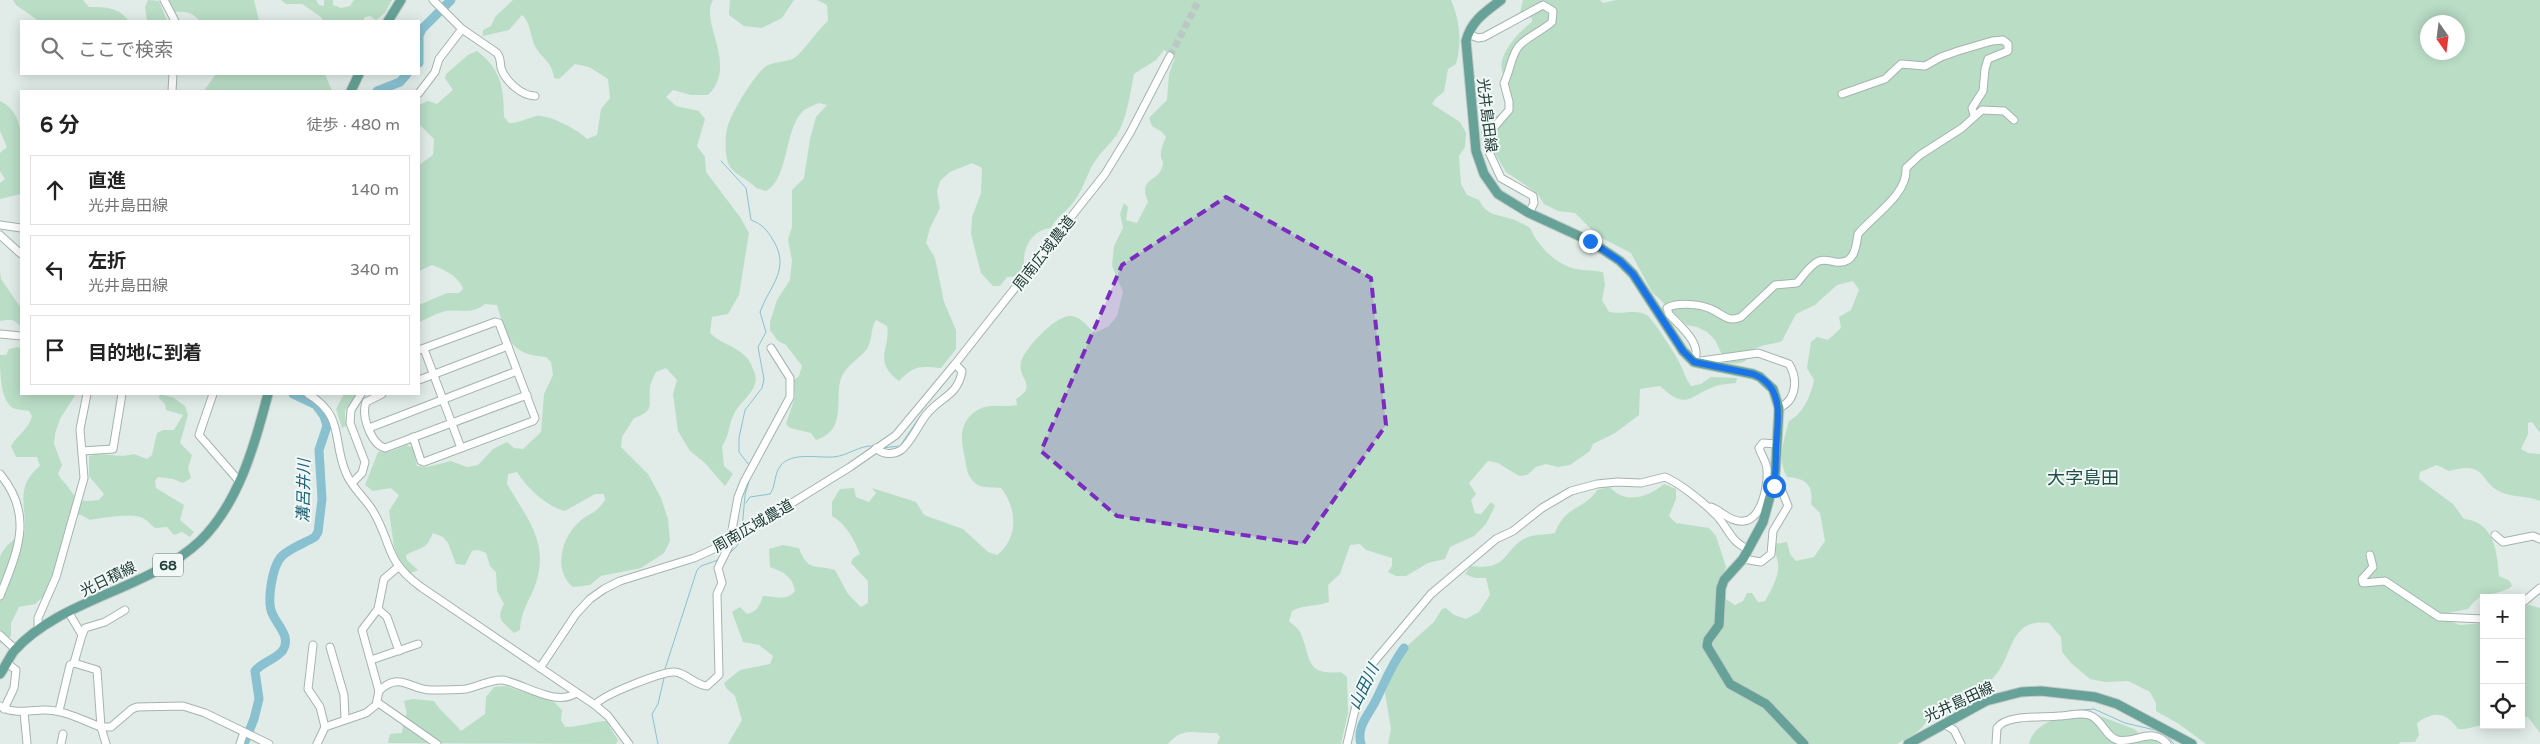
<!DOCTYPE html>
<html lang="ja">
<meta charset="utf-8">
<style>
:root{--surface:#fff;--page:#f2f2f2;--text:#222;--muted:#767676;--line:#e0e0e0}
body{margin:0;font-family:"Varela Round","Noto Sans JP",sans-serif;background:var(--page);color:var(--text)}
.controls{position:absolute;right:15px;bottom:15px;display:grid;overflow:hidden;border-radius:0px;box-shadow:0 2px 12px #0003}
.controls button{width:45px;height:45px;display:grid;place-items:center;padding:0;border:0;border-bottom:1px solid var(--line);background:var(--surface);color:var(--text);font:25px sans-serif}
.compass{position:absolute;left:2420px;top:15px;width:45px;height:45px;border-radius:50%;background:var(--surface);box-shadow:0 2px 12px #0003;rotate:166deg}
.stop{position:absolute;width:15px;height:15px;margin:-11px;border:4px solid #1a73e8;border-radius:50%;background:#fff}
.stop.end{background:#1a73e8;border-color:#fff;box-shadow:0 1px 5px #0008}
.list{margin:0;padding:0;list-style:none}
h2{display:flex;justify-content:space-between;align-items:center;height:65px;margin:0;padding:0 20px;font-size:21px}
h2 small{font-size:16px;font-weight:400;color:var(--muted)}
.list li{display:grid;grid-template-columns:32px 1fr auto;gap:15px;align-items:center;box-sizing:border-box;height:70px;margin:0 10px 10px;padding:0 10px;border:1px solid var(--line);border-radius:0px}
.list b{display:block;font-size:19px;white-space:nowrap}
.list p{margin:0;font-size:16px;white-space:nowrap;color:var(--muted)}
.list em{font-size:16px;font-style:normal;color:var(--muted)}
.icon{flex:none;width:28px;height:28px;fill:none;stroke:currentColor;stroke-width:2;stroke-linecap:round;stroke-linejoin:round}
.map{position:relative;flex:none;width:2540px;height:744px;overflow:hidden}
.search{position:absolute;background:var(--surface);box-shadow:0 2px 12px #0003;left:20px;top:20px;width:400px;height:55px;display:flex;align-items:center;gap:12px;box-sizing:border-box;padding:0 18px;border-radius:0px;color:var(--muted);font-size:19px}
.panel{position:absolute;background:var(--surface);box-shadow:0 2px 12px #0003;left:20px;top:90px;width:400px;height:305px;border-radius:0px}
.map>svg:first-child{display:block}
.green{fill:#baddc6;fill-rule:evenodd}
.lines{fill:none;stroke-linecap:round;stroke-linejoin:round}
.stream{stroke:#89c1d1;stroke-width:1}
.river{stroke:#89c1d1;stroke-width:9}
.minor-tunnel{stroke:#bbc9c5;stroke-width:7;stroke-dasharray:7 3.5;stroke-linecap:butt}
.minor-casing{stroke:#a4b4af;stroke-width:9}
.major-casing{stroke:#c1c9c7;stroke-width:11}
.minor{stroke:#fff;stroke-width:7}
.major{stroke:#66a297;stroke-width:9}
.route{stroke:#1a73e8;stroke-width:6}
.marked{fill:#7b2cbf;fill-opacity:0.2;stroke:#7b2cbf;stroke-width:4;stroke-dasharray:10 6;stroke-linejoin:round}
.labels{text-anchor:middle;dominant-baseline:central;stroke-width:4;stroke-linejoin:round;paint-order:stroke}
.shield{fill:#f2f8f6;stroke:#607570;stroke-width:1}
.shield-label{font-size:14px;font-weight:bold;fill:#213d37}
.street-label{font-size:15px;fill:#213d37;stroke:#f2f8f6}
.water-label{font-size:16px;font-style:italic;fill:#1b6379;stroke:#f2f8f6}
.quarter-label{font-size:18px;fill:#1d4f47;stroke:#f2f8f6}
</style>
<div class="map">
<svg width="2540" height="744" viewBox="0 0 2540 744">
<rect width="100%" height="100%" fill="#e1ece8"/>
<g class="green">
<path d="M13,0H83L89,7C106,7 118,7 129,21H39L16,5Z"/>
<polygon points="148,0 159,1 167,21 147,21 145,7"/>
<path d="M165,0H254L259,21H199C194,12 184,11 174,12Z"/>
<polygon points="281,0 316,0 319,5 324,6 324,0 333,0 333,5 341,8 350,6 354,0 392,0 385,13 376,20 370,16 365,17 363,21 323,21 321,17 302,4 286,4"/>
<path d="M513,0H713C699,22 739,65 708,95H691L673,90L666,97L676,106L699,111L705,119L697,146L705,157L706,172L740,217L749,233L739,295L728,314L712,317L710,333C721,344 734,345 745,356C749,359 751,364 753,369C763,389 742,398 734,414C728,425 730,435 722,446L724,466L733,474L725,486L705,463L690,451L678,431L673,394L677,380L666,368L656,372C654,376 651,382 650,387C648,404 656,411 634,418L622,437L621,447L648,474L661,498L668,519L670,541L664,553L641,568L601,576L590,585L573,587C553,571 561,538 579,522C590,512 595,515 605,500L604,494H595L565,511C546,506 527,488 517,472L508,474L507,484C527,518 549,542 536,583C530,601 521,609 520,630L514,633C504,622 495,621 504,604L497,591L496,572L490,566L486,553L478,550L472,551L465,565L456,564L448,543L443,537L433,533C425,552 421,546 406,555L407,560L418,570L410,573L399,559L394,547L392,533L389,511L399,495L391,488L373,491L365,485L378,452H389L407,445L413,448L417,466L427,467L451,461L467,467L478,465L493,449L507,442L514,448L523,449L541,432L544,394L553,375L551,362L546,357C510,355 506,337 497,305L485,304C471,315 461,309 446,311C436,313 427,319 419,322V305L447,293H459L463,289C460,277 443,269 432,265L419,271V165L433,155L434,139L419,124V105L428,101L437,104L453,90L445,78L446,74L468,55L477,51C501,69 504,88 504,117L509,123C520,123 527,118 537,116C548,114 580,131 587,139L597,135L601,109L610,98L608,79L589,67L575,64L559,79L554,78C552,60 540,58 534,44C530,34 530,21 522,15L509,30L483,36V30L491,26L495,17Z"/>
<polygon points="730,0 794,0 782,18 762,28 744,26 729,15"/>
<path d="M817,0H1451C1460,20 1462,43 1456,64L1448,69L1444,92L1436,98L1432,104L1460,122L1466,133L1465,147L1459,156L1461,184L1467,195L1479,200C1487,216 1496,214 1512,219C1518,221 1525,225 1530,228C1538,246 1555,264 1576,269C1584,271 1594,270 1603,272L1605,285L1602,300L1609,312C1621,315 1638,308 1648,316C1653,320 1676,355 1679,362C1684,371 1685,378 1691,386L1701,384L1711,377L1737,378L1736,383C1730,384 1722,384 1716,386C1689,395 1688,412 1660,386L1640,389L1639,415L1615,433L1593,444L1590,451L1570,465L1558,467L1546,464L1536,467L1527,475L1519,476L1498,463L1488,461L1469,483L1476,494L1471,500L1475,513L1481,514L1491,502L1495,506L1486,524L1474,536L1450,547L1445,559L1428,563L1406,576H1396L1388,572L1392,566V558L1366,550L1360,544L1350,545L1340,574L1328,585L1329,602C1315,607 1306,604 1292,611L1289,621C1293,625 1298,628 1300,632C1312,658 1304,676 1341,672L1347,677L1348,713L1341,744H1217L1220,737L1217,733C1195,734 1183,726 1168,744H728L742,720L735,696L726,688L724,683L740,670L770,664L773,656L759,645L743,642L732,612L740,607L747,614C757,612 760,605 763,596C775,596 786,602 795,591C793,577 784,572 770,567L769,549L783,545L799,548C808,572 814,564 835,570L848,594L861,607L868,603V581L851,563L853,558L860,554C853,538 847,525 832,516V502L840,489L854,488L856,497L869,502L876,493L872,488L916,502L924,515L963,529L988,552L997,555C1019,538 1017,508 1001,488C992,487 982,489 975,483C967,476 967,469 965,459C961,441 958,423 976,411C990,402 1003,408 1017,405L1016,399C1039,385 1017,379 1021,362C1024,349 1056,315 1070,316C1081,316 1087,327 1095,333L1109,326L1117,316L1123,292L1112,266L1114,246L1123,228L1120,214L1124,203L1128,207L1126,220L1137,223L1148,202C1137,175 1161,184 1163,163C1163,159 1161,160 1161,156C1160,150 1164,142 1166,137L1162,132L1152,126L1149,118L1167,100L1169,74L1175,58L1164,50L1156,60L1134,74C1131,90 1126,123 1116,136C1108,146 1099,154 1092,166C1086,177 1083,189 1075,200C1068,211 1057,216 1051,228C1031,230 1022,249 1024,268L1017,276L1007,277L1000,286H993L981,273L971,234L972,217L981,193L982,168L972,163L950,172L940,181L937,192L940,208L930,228L926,243L935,258L944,302L956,330V349L941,368C920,366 914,365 899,381C872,361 891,348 887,326L876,320C870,329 873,339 867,349C860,358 849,364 843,374C832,393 850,430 816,440L811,433L790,428L786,424L795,397L794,380L799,376L802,366L786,345L778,341L770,330V322L777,300L790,280L792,261L788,239L792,227V190L804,178L810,139L816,117L827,105L819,103C814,105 806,108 802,112C784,131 789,178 766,191L756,188C749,179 733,175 728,163C725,154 725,138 727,129C729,116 757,70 768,65C777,61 791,62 797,56C808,45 816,32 828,21L827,5Z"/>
<path d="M1523,0H1600L1603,3L1616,0H2540V433L2532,422L2528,423V434L2521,449L2528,453L2540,454V501C2528,496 2517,497 2506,494C2477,485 2490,459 2449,471L2437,465L2420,472L2419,479L2453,504L2464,519C2494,522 2497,551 2499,576L2510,581L2512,586C2494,599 2484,587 2468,609L2447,613L2450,621L2460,625L2484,623V725H2504C2497,727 2490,725 2483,725C2474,726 2467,730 2458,729C2446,711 2433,711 2417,723L2419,735L2415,742H2401L2398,744H2206L2179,724L2156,711V703L2150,692L2128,681L2105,682L2090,679L2071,663L2062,652L2061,637L2049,623C2006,618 2015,659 1991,680C1974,696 1950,702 1930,714C1925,730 1911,736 1897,744H1388L1391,729L1385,693L1391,672L1406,647L1434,622L1442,609L1446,608L1454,615L1466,619L1479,612L1490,595L1486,578H1475L1465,574L1471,566C1513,571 1502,545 1531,536C1539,534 1547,535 1555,533C1565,505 1586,509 1597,490L1609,487C1613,490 1618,495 1623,496C1636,501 1654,493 1664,484L1676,489V499L1669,516L1676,523L1709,528L1716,536L1726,567L1718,594L1735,605L1743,601L1747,593H1752L1758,602L1765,601C1771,591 1780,575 1778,563C1777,556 1774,551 1774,544L1787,542L1790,554L1796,561L1814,557L1825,541L1820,513L1811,504C1814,485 1805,478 1787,477C1777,460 1784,439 1789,421C1803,414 1811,395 1814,380L1807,368L1811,342L1817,337L1828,340L1841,328L1839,317L1851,310L1859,290L1853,281L1837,285L1815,305L1796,314L1782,341C1774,344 1766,344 1758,347C1743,353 1756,366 1726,363L1715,340L1707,332L1697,327L1687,325L1652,292L1631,253L1598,236L1575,213L1558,211L1544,204L1537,193L1506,172L1493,150L1482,143L1481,131L1489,118L1502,114L1512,101C1511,89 1505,82 1502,71C1498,54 1519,31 1532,22V18L1520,13ZM2428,22H2458V52H2428Z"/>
<polygon points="216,74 325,74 332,91 204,91"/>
<path d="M0,101C31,115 21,166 21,194L0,199V183L5,179L0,171V153L7,147L0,131Z"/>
<path d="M0,271L1,279L21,308V327C15,319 10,319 0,321Z"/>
<path d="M18,347L21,349V394H76L60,419L55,434L54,444L62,465L58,474C61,480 65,482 68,487C78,502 81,502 99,500L104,494L89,476V456C105,451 116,459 134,454L147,459L152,455L157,433L163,430H174L183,415L166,410L165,404L159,398L160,394L174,398L185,406L188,415L180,443L192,455L188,468L191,478L183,483L173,479L158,477L155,481L156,488L184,505L180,520L194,532L190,537L182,532L174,535L167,527L155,528C151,525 147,520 143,518C133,513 101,518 90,520L81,515L69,514L63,545L44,596L35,604L19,607L11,623V636L0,643V557C4,546 15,538 25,532C26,505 15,486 40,466L37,457H16L11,446C18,434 29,429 32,416L29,411C24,410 18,410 13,408C0,400 0,371 0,355H6L9,349Z"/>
<path d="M344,394H356C345,413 344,403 346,426L342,428L336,409Z"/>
<polygon points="2529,605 2540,608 2540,733 2528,717 2521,717 2521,609"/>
<path d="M506,686L554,702L562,710L561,720L565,727C580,727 591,722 606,721L618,740L616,744L388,743L390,734L402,733L403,726L400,723L407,714L404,701L413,699L434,701C442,713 452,720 461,731L485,714L486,697L494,687Z"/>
<path d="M2092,713L2134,729C2141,737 2154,736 2160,744H2029C2035,718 2070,716 2092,713Z"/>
</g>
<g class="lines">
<g class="stream">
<path d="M721,161L746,188L751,220C762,224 767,230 773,240C791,269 770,285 760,312L766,332L758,347L764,379L762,388L745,410L739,438V452L749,465"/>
<polyline points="882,448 900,446 921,415"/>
<path d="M746,503L750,497L770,494C776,486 774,473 781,465C792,452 818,458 833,457C848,456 859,445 873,446"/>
<polyline points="742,530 745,495 750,478"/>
<polyline points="728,555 737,546 740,539"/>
<polyline points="664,672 697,570 701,566 718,560"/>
<polyline points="2070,711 2094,709 2125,723 2155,730 2167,736 2174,744"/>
<polyline points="658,744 652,714 658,704 664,678"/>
</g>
<g class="river">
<polyline points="419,63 419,36 422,29 451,0"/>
<polyline points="377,91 400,82 407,74"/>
<path d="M244,744L254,719L259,699L255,671C262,662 277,659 283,650C291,637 278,626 273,615C266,603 272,566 282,556C290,548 305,543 315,537L318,532L322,499L319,450L327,426L324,416L316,405L293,394"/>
<path d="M1361,744C1356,726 1369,715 1376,700C1385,682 1391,665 1404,648"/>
</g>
<polyline class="minor-tunnel" points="1170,56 1199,0"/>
<defs>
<g id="minor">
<polyline points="164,0 175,21"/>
<path d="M433,0L462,29L497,53C501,58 500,62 501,68C505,81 522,96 535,96"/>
<path d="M1468,34L1478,38L1484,37L1543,5L1553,11L1552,22C1542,31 1528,36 1519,46C1511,55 1510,72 1504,83L1509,102V110L1489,133L1487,144L1489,152L1501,178L1533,196L1534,203L1529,213"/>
<polyline points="172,91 173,74"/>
<polyline points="419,93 435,72 439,59 462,29"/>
<polyline points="1842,94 1885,79 1901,64 1925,66 1941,57 1958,51 1992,41 2003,40 2008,44 2008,51 1988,59 1985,69 1983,91 1972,108 1974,115"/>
<polyline points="0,225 21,228"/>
<polyline points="0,235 21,254"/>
<polyline points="0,334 21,336"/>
<polyline points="424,349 461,448"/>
<path d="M1701,361L1758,353L1789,364C1798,379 1797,400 1779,408"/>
<path d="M1694,362C1703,344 1681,327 1669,314L1667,308C1677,302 1700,304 1711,309C1723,314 1727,323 1741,317L1775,285L1797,283C1803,276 1811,264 1819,261C1824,259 1830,261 1835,262C1854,265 1856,249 1858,234C1874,215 1908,194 1906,168L1920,155L1962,128L1982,110L2004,111L2014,120"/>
<polyline points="419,380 508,346"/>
<polyline points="213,394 199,435 239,481"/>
<path d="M308,394C345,416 332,441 346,473C352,488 365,498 373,511C393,545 384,560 421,587L595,705L608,716L629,744"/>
<path d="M382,394L366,402C361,416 371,444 385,448L527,395"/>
<polyline points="369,428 517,371"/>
<polyline points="413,437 421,461 424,462 533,421 535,418 499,323 495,322 419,350"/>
<path d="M876,448C883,455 894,455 901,450C910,444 919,424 926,415C940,397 958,396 962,371L955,364"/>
<polyline points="82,451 113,449 122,394"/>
<path d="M0,474C35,516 17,552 0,596"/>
<polyline points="352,483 362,473 365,462 350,423 351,410 361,394"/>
<path d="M1711,507C1722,511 1731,523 1744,521C1762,519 1768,485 1767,470C1767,462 1761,455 1759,448L1763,443L1777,444"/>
<polyline points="2495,535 2503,542 2533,536 2540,539"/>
<polyline points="2370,555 2373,567 2362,579 2363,583 2385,581 2439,617 2484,619"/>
<polyline points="1743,559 1761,562 1771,554 1773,531 1788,506 1780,486"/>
<polyline points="2521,604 2540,588"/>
<polyline points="378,609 387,617 399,651"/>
<polyline points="38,631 38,618 56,577 84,478 80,429 87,394"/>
<polyline points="0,635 16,650"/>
<polyline points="82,635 85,628 105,622 125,610"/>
<polyline points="313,645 308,689 320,707 325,727"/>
<polyline points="330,647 344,695 345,719"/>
<polyline points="371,660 418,644"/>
<polyline points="540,668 576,614 590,599 604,589 620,581 694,558 729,542 850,467 896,435 955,364 1105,174 1130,133 1170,56"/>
<path d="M379,691C400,671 410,690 431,690C443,690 454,690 466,689C477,687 491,679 503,680C524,684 556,707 576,693"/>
<polyline points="377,702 437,744"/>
<path d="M595,705C602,695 663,671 675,672C686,673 695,685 707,686L719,675L717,594L722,583L718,568L729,546L738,497L744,482L790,397V378L771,348"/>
<path d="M0,706C12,714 28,711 42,710C62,709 82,720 101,727L97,670L74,663L82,635L69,613"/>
<polyline points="4,709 14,688 16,670 7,663"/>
<polyline points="59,711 70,665 74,663"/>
<polyline points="24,712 27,744"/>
<polyline points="1944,724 1954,730 1961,744"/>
<polyline points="61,744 63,734"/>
<polyline points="106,744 101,727 111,727 132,709 137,707 183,706 205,713 269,744"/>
<polyline points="240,744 244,732"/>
<polyline points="317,744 325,727 366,713 376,705 379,691 362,630 378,609 384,579 398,567"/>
<path d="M1347,744L1361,684L1368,669L1431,594L1496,539L1513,531L1542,508L1571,491L1597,484L1617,482L1641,483L1665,477C1681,484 1703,502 1715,514C1728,526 1730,543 1749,549"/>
<path d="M1996,744L1997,728C2006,714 2043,718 2059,716C2068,716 2080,712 2089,715C2102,719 2105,736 2117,740C2135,744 2153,726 2167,744"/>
</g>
<g id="major">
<path d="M1501,0C1485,12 1471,21 1466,41L1476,151L1484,174L1498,194L1529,213L1590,241L1620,261L1633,274L1683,351L1694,362L1753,374L1760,377L1773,389L1779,408L1775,478L1763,522L1743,559L1724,580L1721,588L1719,625L1708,640L1707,646L1730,684L1766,704L1804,744"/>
<polyline points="388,21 401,0"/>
<polyline points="351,91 359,74"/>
<path d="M0,674C5,667 9,658 14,651C60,599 148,590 200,541C239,503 255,444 268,394"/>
<polyline points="1908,744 1986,701 2021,692 2041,691 2095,697 2117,704 2192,744"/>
</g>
</defs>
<use href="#minor" class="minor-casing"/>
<use href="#major" class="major-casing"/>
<use href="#minor" class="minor"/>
<use href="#major" class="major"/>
</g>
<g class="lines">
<path class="route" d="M1590,241L1620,261L1633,274L1683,351L1694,362L1753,374C1785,386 1778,420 1776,446C1776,460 1776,473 1774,486"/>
</g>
<path class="marked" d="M1226,197L1371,278L1386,425L1303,544L1117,516L1041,451L1122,265Z"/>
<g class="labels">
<rect class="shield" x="153" y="553.5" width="30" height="23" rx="4"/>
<g class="shield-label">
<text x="168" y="565">68</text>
</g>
<g class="street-label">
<text transform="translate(1487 115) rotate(83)">光井島田線</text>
<text transform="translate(1044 253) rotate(-52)">周南広域農道</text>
<text transform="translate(753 526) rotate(-30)">周南広域農道</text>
<text transform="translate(108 579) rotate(-26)">光日積線</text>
<text transform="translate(1959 702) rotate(-25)">光井島田線</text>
</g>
<g class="water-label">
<text transform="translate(304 491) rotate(-89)">溝呂井川</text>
<text transform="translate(1364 687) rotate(-64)">山田川</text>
</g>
<g class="quarter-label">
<text x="2083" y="478">大字島田</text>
</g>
</g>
</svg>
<div class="controls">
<button>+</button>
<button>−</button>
<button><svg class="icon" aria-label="locate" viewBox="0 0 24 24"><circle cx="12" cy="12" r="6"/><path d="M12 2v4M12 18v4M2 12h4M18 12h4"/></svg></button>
</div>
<svg class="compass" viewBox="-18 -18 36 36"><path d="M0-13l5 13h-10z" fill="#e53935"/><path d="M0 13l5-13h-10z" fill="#767676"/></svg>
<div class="stop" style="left:1774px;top:486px"></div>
<div class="stop end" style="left:1590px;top:241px"></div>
<div class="search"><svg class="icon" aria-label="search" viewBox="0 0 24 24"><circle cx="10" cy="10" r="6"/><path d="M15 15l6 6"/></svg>ここで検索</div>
<section class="panel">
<h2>6 分<small>徒歩 · 480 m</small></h2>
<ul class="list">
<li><svg class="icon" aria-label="ahead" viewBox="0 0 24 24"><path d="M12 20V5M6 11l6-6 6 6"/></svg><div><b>直進</b><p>光井島田線</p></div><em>140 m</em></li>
<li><svg class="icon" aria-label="left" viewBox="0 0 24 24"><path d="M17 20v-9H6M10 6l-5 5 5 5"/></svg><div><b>左折</b><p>光井島田線</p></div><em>340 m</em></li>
<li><svg class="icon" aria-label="arrive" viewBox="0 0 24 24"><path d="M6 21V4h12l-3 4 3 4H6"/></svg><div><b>目的地に到着</b></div></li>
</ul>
</section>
</div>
